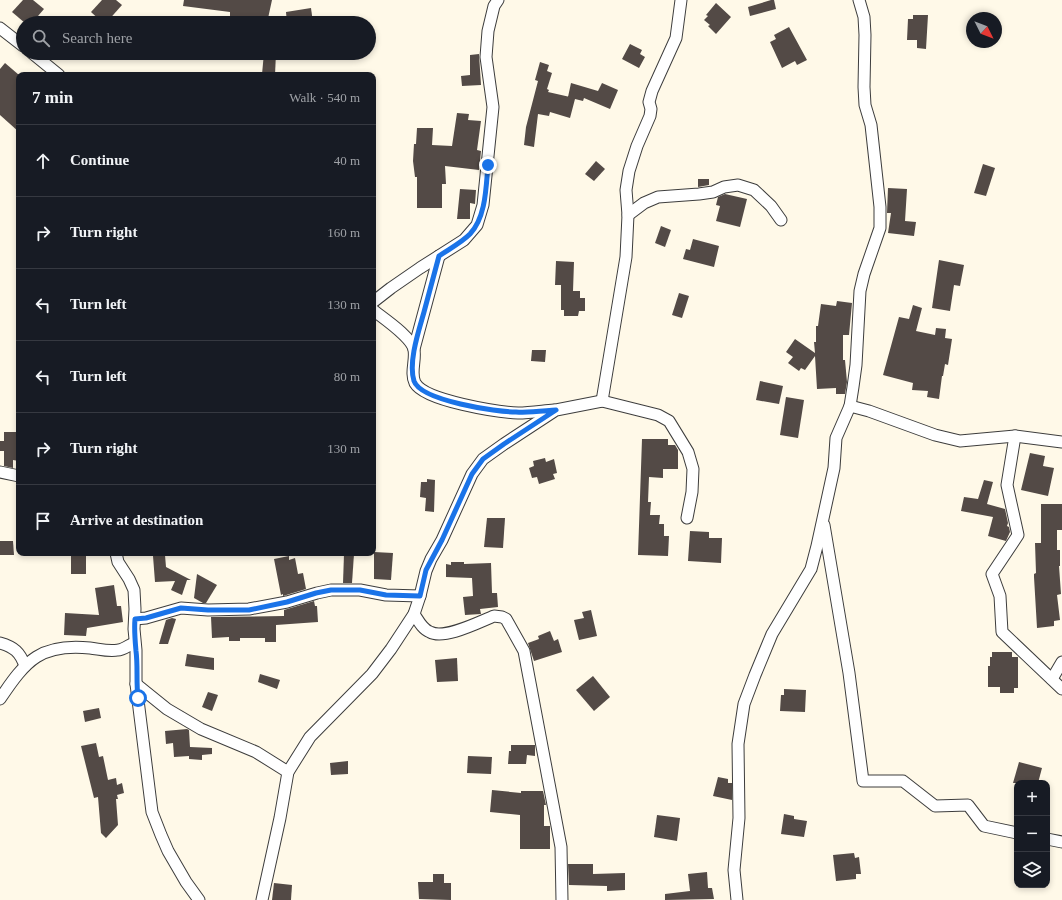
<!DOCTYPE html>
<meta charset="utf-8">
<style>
:root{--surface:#171b24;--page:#242831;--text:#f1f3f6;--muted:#9ea1a6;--line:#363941}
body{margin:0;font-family:"Times New Roman",serif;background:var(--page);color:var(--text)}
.controls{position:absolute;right:12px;bottom:12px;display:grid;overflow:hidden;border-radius:8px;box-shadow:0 2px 6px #0003}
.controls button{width:36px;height:36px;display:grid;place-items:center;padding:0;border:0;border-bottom:1px solid var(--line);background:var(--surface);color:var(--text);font:20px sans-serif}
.compass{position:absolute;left:966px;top:12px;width:36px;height:36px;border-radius:50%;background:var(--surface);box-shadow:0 2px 6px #0003;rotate:132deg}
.stop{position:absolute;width:12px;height:12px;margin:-9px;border:3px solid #1a73e8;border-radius:50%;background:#fff}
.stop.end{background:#1a73e8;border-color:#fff;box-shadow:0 1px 4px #0008}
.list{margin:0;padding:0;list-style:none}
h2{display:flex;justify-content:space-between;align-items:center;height:52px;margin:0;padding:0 16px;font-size:17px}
h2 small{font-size:13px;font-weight:400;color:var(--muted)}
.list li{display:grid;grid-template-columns:26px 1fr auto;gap:12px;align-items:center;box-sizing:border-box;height:72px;padding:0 16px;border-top:1px solid var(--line)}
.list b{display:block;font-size:15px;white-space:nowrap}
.list em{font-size:13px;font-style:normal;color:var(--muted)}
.icon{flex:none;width:22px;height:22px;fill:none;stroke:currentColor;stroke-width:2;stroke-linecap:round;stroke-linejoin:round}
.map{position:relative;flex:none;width:1062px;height:900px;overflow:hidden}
.search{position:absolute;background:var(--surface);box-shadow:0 2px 6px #0003;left:16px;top:16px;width:360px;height:44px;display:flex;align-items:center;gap:10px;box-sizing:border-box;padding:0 14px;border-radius:22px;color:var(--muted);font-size:15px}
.panel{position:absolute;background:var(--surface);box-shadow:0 2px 6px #0003;left:16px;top:72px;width:360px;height:484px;border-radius:8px}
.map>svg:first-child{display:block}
.building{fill:#534a46}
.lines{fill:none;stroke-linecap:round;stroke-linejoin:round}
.minor-casing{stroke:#3d3d3d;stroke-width:13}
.minor{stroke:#fff;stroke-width:11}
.route{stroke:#1a73e8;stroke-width:5}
</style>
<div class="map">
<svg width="1062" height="900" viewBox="0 0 1062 900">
<rect width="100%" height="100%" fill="#fff9e8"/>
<g class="building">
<polygon points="23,0 33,0 44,9 32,23 25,23 12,12"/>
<polygon points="102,0 116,0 122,5 106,23 103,23 91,12"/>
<polygon points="184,0 272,0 267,23 230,16 230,12 183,6"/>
<polygon points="771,0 774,0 776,9 750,16 748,7"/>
<polygon points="716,3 731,17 716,34 708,26 710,25 704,20 708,16 706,15"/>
<polygon points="311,8 313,23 287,23 286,12"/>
<polygon points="913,15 928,15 926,49 917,48 917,40 907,40 908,19 913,19"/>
<polygon points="789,27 807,60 797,65 795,61 782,68 770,42 776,39 774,35"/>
<polygon points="630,44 642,50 640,54 645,57 639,68 622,59"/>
<polygon points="264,53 276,53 275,75 262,74"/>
<polygon points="479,54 481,85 462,86 461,76 470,75 470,55"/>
<polygon points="540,62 549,65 547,71 552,73 547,89 549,90 548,92 570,97 568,97 571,83 598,91 602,83 618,90 610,109 584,98 583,101 575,99 570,118 550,112 549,116 538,114 534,147 524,145 526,127 538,81 535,80"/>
<polygon points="5,63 19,75 19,132 0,115 0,69"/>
<polygon points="457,113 469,114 468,120 481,121 477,150 481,151 479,170 445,166 446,184 442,184 442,208 417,208 417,177 415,177 413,161 414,144 416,144 417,128 433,128 432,145 452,146"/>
<polygon points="596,161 605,169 594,181 585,174"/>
<polygon points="983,164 995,168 986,196 974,193"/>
<polygon points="698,179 709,179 709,185 698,187"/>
<polygon points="888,188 907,189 905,221 916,222 914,236 888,233 891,213 887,213"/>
<polygon points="460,189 476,190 475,204 470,203 470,219 457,219"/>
<polygon points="725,194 747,199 740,227 716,221 720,206 716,205 718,197"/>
<polygon points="661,226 671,230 665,247 655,243"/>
<polygon points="693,239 719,246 714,267 683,259 686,249 690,250"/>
<polygon points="939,260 964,265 960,286 954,285 950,311 932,308"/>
<polygon points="556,261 574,262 573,291 580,291 580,298 585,298 585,311 579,311 578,316 564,316 564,310 561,310 561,285 555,285"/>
<polygon points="679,293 689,296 682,318 672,315"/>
<polygon points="837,301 852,303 849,335 843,335 843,360 845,360 847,382 845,394 836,394 836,388 817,389 815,356 805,370 801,368 799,371 788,363 793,357 786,352 795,339 815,353 814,342 816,342 816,326 818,326 821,304 836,306"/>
<polygon points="913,305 922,308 916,331 935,335 936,328 946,329 945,338 952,339 948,365 945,364 943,376 942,376 939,399 927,397 928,391 912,390 913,383 883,375 899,317 909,319"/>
<polygon points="532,350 546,350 545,362 531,361"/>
<polygon points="760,381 783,386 779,404 756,400"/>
<polygon points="786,397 804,400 798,438 780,435"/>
<polygon points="4,432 19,432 19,461 13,460 13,468 4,466 4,451 0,451 0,441 4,441"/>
<polygon points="642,439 668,439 668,445 675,445 678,450 678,469 663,469 663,478 649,477 648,502 651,502 650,515 660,515 659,524 664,524 664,536 669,536 668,556 638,555"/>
<polygon points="1030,453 1045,456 1043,466 1054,468 1048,496 1021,490"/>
<polygon points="545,458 546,462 554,459 557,473 553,474 555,479 539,484 537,477 532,478 529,468 534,466 533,461"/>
<polygon points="427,479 435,480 434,512 425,511 426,498 420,497 421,482 427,482"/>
<polygon points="984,480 993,482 987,504 1005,509 1008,523 1007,526 1009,527 1010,532 1006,541 988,536 993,517 961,511 964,497 978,499"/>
<polygon points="1041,504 1062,504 1062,530 1057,530 1057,550 1060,550 1060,566 1059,566 1061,594 1057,595 1060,620 1054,621 1054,626 1037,628 1034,577 1034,574 1036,573 1035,543 1041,543"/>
<polygon points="487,518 505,518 503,548 484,547"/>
<polygon points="690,531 709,532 709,538 722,538 721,563 688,561"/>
<polygon points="0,541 13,541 14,555 0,555"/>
<polygon points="374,552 393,553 391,580 374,579"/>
<rect x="71" y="553" width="15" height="21"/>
<polygon points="344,554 354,554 352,583 343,583"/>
<polygon points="165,555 166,567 191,580 187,580 182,595 171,590 175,581 155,582 153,556"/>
<polygon points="289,556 289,560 295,558 298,574 303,573 306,589 283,596 283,594 281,595 274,559"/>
<polygon points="451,562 464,562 464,564 491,563 492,593 497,593 498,607 480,609 481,614 465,615 463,597 473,596 472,578 446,577 446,564 451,565"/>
<polygon points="197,574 217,585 206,603 203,603 194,598"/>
<polygon points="114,585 117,606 121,606 123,622 87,628 86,636 64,635 65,613 99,615 95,588"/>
<polygon points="314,601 315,606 317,606 318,622 276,625 276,642 265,642 265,638 240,638 240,641 229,641 229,637 212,638 211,617 284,616 284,610"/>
<polygon points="591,610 597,636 579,640 574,620 584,618 582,612"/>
<polygon points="172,618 176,619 168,644 159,644 166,620"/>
<polygon points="550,631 554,641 558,639 562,652 534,661 528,643 539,639 538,636"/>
<polygon points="992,652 1012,652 1012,657 1018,657 1018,688 1014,688 1014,693 1000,693 1000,687 988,687 988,666 990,666 990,657 992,657"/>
<polygon points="187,654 214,658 214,670 185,666"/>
<polygon points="457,658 458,681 437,682 435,660"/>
<polygon points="260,674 280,680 277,689 258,682"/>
<polygon points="593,676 610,697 594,711 576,690"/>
<polygon points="784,689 806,690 805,712 780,711 781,695 784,695"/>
<polygon points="208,692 218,695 212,711 202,707"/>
<polygon points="99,708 101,718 85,722 83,711"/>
<polygon points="187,729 189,730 190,747 212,748 212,754 202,755 202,760 189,759 189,756 174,757 173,743 166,744 165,731"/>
<polygon points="96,743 99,757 103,756 108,780 116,778 117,785 122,783 124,793 117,795 118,799 116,799 118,825 106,838 101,833 98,797 94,798 81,746"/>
<polygon points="511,745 535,745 535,756 527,755 526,764 508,764 509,751 511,751"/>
<polygon points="468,756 492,757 491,774 467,773"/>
<polygon points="348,761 348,774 331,775 330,763"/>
<polygon points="1019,762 1042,768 1038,783 1013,783"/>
<polygon points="718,777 728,779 728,783 732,783 732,800 713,796"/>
<polygon points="492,790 521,793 521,791 543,791 546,805 544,805 544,826 550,826 550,849 520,849 520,815 490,812"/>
<polygon points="784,814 794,816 794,819 807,821 804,837 781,834"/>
<polygon points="657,815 680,818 677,841 654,837"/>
<polygon points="854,853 855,858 859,857 861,874 856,874 856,879 836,881 833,855"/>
<polygon points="568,864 593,864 593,874 625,873 625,890 607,891 607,886 569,885"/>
<polygon points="707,872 708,888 712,888 714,899 665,900 665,894 690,891 688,874"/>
<polygon points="433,874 444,874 444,883 451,883 451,900 419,899 418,882 433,882"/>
<polygon points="274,883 292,885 291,900 272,900"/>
</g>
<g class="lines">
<defs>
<g id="minor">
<polyline points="0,28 23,46"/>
<polyline points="32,53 59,75"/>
<polyline points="628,215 644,203 658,197 699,194 713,192 724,187 738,185 754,190 771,206 781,220"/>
<polyline points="373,302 391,288 420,268 464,240 477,225 483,205 493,107 486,57 488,31 494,6 498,0"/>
<path d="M373,310C383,318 412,337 414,350C416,360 410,373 415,383C425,401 498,412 518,413C530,413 542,411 554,410"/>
<polyline points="414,349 439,256"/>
<polyline points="602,401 626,257 628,215 626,190 629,171 637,146 650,116 651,109 649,102 652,91 676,38 681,0"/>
<polyline points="850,406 869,411 935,435 960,441 1015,436 1062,442"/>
<polyline points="1015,436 1007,485 1018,535 992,574 1000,596 1002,632 1062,689"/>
<polyline points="0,472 19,476"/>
<polyline points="824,525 849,673 863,781 903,781 935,806 968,805 984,826 1017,833"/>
<polyline points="116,553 118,562 129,579 134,590 135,609 134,629 136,650 136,684 152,812 161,835 168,851 186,882 199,900"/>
<path d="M414,614C418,620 422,629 430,632C444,640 479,622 494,616L502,617L506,619L524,651L561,847L562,900"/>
<polyline points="135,619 146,618 181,608 208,610 249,609 287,602 317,593 331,590 360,590 386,595 420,596"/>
<path d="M0,643C14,647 20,652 25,666"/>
<polyline points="1052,679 1062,662"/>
<polyline points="136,684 167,709 201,729 256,752 288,772"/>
<path d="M0,699C26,660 41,643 90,648C99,649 109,652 118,650C123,650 129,645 134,643"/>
<polyline points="1047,839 1062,842"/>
<polyline points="262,900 280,818 288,772 310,737 372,674 391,649 414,614 420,596 426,571 431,559 442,540 472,474 483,459 504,444 556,410 602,401 658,415 669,421 688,452 693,469 692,492 687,518"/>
<polyline points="737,900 734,870 739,818 738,744 744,704 755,675 772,634 811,569 817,546 834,468 836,438 850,406 853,387 856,365 860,291 864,274 880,228 880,207 871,125 865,105 864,87 865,35 864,17 859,0"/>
</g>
</defs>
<use href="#minor" class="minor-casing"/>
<use href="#minor" class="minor"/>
</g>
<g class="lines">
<path class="route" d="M138,698C136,682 138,666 136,651C135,640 134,630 135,619L146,618L181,608L208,610H249L287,602L316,593L331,590H360L386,595L420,596L426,570L442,540L472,474L483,459L504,444L556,410C543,411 529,413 516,412C497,412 421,401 414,381C408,362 419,330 424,312C429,293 434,274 439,256C449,249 461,243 470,234C486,217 486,187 488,165"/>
</g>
</svg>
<div class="controls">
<button>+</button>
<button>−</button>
<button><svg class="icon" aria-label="layers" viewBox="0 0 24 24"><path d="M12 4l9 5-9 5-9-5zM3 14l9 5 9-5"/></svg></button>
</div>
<svg class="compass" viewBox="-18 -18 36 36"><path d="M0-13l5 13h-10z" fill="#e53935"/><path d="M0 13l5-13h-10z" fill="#9ea1a6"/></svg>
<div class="stop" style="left:138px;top:698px"></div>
<div class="stop end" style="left:488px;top:165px"></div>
<div class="search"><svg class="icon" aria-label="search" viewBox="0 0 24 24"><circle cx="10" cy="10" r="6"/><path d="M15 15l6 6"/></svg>Search here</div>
<section class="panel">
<h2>7 min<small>Walk · 540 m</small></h2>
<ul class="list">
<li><svg class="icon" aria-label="ahead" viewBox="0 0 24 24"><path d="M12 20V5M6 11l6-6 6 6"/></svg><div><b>Continue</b></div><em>40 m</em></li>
<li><svg class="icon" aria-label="right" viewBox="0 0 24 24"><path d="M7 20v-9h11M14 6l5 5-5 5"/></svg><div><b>Turn right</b></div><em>160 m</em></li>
<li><svg class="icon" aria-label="left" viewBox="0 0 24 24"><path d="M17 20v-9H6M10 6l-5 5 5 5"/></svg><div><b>Turn left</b></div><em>130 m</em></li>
<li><svg class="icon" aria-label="left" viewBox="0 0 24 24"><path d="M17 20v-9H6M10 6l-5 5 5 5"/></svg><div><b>Turn left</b></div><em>80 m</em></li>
<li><svg class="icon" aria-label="right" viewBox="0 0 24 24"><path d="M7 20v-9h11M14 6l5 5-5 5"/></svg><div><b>Turn right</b></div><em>130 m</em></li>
<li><svg class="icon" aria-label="arrive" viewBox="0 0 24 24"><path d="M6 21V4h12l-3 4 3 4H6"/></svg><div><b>Arrive at destination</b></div></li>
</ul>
</section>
</div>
